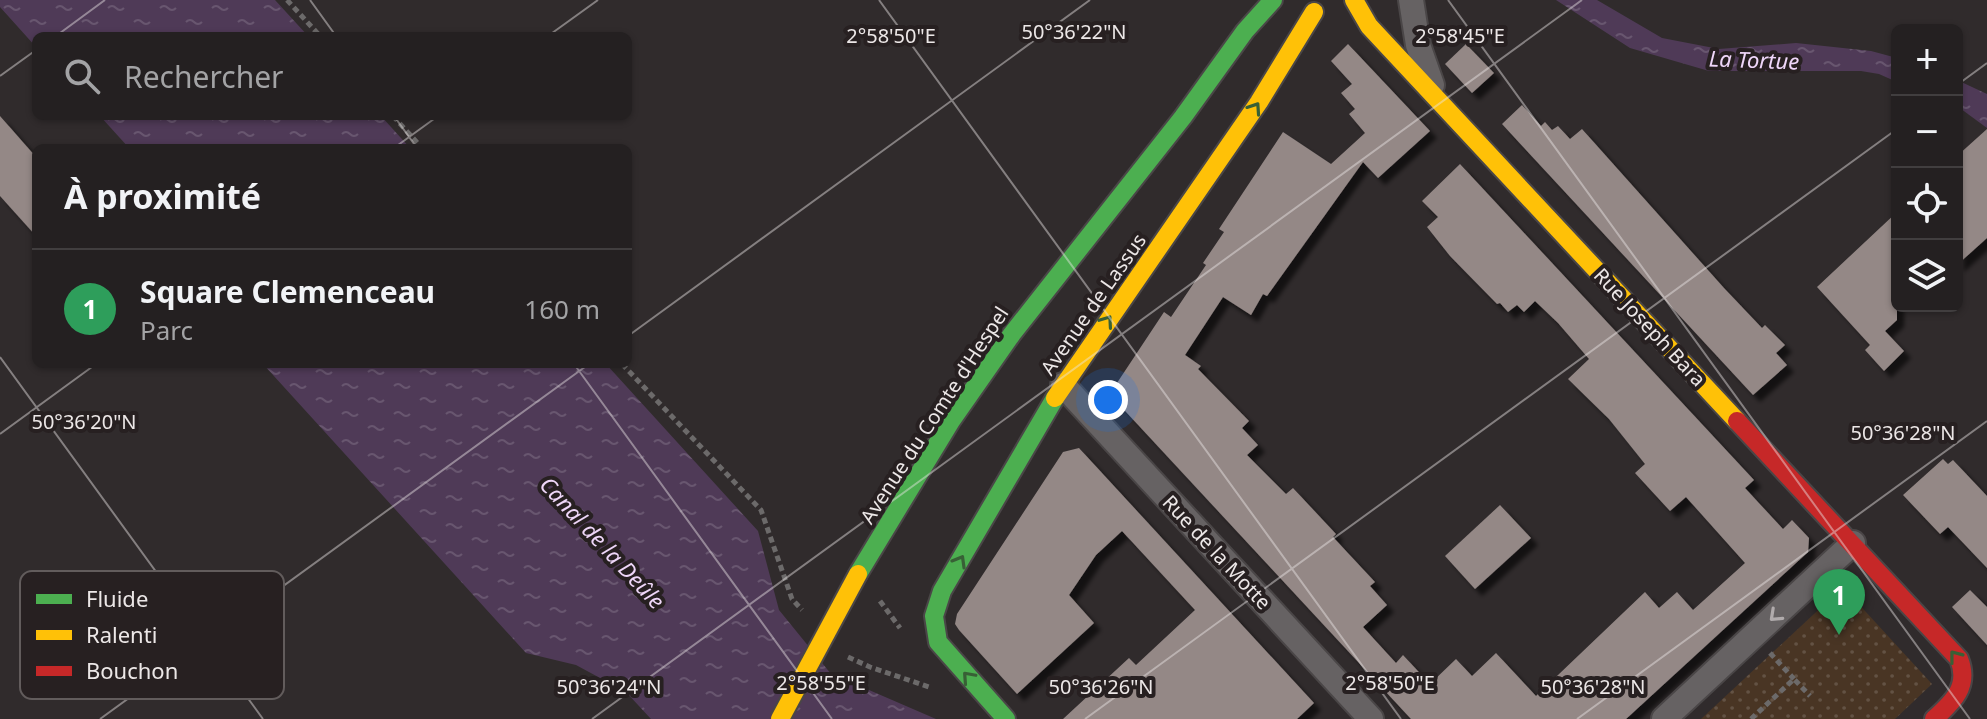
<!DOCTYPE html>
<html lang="fr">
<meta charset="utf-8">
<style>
:root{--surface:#242021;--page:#2c282a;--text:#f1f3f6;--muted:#a3a3a5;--line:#413e3f;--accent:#aaa5a6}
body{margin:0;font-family:"Noto Sans",sans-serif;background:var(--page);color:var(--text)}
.controls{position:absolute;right:24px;top:24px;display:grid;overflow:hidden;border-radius:12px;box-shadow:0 2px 6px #0004}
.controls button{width:72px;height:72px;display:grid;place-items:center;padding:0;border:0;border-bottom:2px solid var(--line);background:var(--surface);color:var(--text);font:40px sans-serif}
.you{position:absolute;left:1108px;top:400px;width:28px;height:28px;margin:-20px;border:6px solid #fff;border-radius:50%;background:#1a73e8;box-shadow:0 0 0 12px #1a73e833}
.badge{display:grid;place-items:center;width:52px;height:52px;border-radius:50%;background:var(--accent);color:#fff;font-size:26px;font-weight:700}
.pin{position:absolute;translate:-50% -66px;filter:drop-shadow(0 2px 4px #0008)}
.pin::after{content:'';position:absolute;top:42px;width:28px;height:24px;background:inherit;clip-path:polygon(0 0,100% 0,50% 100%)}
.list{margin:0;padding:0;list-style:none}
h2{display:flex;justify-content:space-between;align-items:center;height:104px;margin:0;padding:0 32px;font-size:34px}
h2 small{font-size:26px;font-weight:400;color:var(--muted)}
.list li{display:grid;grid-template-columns:52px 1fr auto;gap:24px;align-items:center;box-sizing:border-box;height:120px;padding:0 32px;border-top:2px solid var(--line)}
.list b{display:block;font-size:30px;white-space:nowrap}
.list p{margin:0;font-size:26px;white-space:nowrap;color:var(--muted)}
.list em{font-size:26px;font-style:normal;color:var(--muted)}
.icon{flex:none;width:44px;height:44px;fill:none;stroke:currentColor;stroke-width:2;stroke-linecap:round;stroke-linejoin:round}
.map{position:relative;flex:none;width:1987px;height:719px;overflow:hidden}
.search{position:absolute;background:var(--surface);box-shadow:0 2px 6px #0004;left:32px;top:32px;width:600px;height:88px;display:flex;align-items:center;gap:20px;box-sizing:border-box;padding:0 28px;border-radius:12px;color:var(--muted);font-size:30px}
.panel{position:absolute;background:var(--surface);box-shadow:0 2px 6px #0004;left:32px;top:144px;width:600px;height:224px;border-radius:12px}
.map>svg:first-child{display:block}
.park{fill:url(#park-dots)}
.water{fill:url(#water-ripples)}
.building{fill:#948886;filter:url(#shadow)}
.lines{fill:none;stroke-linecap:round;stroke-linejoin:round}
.street-casing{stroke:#4a4647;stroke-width:28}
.fast-casing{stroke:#4a4647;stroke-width:22}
.slow-casing{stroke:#4a4647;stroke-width:22}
.jam-casing{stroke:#4a4647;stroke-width:22}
.path{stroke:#6c6a6a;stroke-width:5;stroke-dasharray:6 4;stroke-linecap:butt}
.street{stroke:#666263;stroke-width:24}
.fast{stroke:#4caf50;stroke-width:18}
.slow{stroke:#ffc107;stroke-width:18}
.jam{stroke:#c62828;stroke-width:18}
.slow-bridge-casing{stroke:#4a4647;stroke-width:22;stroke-linecap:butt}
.slow-bridge{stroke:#ffc107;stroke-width:18}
.oneway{stroke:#386036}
.oneway2{stroke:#b0abac}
.ticks{fill:none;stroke:#ece7e7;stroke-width:2;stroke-opacity:0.45}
.labels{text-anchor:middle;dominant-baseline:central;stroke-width:8;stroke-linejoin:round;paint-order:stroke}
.street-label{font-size:20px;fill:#ece7e7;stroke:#272021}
.water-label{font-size:22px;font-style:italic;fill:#efd7f9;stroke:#272021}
.key{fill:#272021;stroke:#625c5c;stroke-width:2}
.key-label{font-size:22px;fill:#ece7e7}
.ticks-label{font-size:20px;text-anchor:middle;fill:#ece7e7;stroke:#272021;stroke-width:8;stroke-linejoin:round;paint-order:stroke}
</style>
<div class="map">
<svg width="1987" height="719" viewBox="0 0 1987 719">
<defs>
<pattern id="park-dots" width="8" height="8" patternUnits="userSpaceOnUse" patternTransform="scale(2)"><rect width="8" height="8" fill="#493524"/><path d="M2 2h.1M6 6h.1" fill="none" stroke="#635244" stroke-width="1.8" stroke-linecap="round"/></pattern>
<pattern id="water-ripples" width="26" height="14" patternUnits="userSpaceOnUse" patternTransform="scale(2)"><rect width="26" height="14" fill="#4f3a57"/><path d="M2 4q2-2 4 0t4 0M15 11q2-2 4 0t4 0" fill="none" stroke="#68566f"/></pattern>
<filter id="shadow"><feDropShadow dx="7" dy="7" stdDeviation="2" flood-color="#0009"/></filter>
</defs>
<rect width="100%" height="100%" fill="#302b2c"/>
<polygon class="park" points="1843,587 1932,684 1895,719 1701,719"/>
<g class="water">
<polygon points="0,0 275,0 308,36 36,36 36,47 0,7"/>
<polygon points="1556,0 1597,0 1662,38 1719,49 1796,43 1871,51 1897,58 1897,82 1879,74 1861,71 1709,71 1630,48"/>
<polygon points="1957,80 1987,94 1987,128 1957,106"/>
<polygon points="100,116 381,116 410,148 129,148"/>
<polygon points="263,364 606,364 758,531 779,610 840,685 846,675 869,690 936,719 651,719 626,692 576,665 526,653"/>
</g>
<g class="building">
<polygon points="1348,44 1430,131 1378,178 1363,162 1267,296 1263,294 1251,315 1223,297 1185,355 1201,366 1198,369 1249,421 1242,428 1258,445 1247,455 1286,494 1293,488 1336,534 1333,537 1375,582 1370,586 1387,605 1363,627 1396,663 1403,655 1430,684 1456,659 1472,676 1496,653 1536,696 1645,592 1659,608 1677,592 1693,610 1745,563 1686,497 1670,511 1635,473 1645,464 1609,419 1568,379 1589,359 1558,323 1535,301 1524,312 1517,305 1508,312 1500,303 1497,304 1450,256 1427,227 1438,217 1422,201 1460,164 1754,480 1745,488 1783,529 1792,520 1809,538 1808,552 1626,719 1411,719 1114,399 1113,389 1164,312 1171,317 1206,265 1203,263 1224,232 1219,229 1283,132 1331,164 1365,133 1349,114 1355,109 1341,93 1352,84 1331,61"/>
<polygon points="1466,44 1494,73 1472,93 1445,64"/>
<polygon points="1522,105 1541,126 1545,122 1552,130 1558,126 1570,139 1582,129 1724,288 1762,328 1765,325 1785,345 1776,353 1787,365 1753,395 1502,124"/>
<polygon points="0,116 36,157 36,236 0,196"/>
<polygon points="1987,129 1987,238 1957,265 1957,156"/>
<polygon points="1897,212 1897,320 1885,331 1904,351 1884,371 1865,350 1870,345 1817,287"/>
<polygon points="1079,448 1314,703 1297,719 1063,719 1129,658 1136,665 1195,610 1122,531 1096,555 1069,595 1094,623 1017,694 959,630 955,624 957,614 1063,452"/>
<polygon points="1943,459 1948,464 1953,460 1987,496 1987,568 1948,527 1940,534 1903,495"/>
<polygon points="1500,505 1531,538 1475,589 1445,556"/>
<polygon points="1970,590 1987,607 1987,645 1952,607"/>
</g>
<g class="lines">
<defs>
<g id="street">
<polyline points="1411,0 1418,45 1432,85"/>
<polyline points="1063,385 1371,719"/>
<polyline points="1664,719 1853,543"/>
</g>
<g id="fast">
<polyline points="858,574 951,421 1012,334 1183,117 1245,31 1273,0"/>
<polyline points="1006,719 938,642 934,616 942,591 1055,398"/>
</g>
<g id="slow">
<polyline points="1354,0 1369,26 1737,421"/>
<polyline points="1055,398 1259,102 1314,12"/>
</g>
<path id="jam" d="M1737,421L1959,659C1970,686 1953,702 1934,719"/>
</defs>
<use href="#street" class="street-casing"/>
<use href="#fast" class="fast-casing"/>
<use href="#slow" class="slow-casing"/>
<use href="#jam" class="jam-casing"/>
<g class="path">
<polyline points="287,0 320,36"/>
<polyline points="393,116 422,148"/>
<polyline points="622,364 761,510 792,599 802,610"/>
<polyline points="880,601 900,628"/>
<polyline points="1770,653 1794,679"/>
<polyline points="848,657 870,667 932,688"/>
<polyline points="1751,719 1794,679 1810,696"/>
</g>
<use href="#street" class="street"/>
<use href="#fast" class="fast"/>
<use href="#slow" class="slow"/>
<use href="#jam" class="jam"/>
<defs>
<polyline id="slow-bridge" points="780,719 858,574"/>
</defs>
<use href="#slow-bridge" class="slow-bridge-casing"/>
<use href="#slow-bridge" class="slow-bridge"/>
</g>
<defs><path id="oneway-chevron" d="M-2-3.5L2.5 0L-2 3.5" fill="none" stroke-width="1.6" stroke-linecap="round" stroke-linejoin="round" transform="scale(2)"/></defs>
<g class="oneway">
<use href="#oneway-chevron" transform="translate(1255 108) rotate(-56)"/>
<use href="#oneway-chevron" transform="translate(1107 321) rotate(-55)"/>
<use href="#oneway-chevron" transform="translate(960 561) rotate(-60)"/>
<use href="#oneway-chevron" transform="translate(1955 656) rotate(-128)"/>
<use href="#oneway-chevron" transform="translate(968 677) rotate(-132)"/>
</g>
<use class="oneway2" href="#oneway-chevron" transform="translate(1775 616) rotate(137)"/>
<path class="ticks" d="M310,0L336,36M879,0L1401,719M1448,0L1970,719M56,36L105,0M548,36L598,0M0,76L36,50M1957,85L1987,63M394,116L417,148M394,148L438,116M628,336L1090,0M0,357L263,719M574,364L832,719M0,434L96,364M100,719L589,364M592,719L1582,0M1085,719L1897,129M1577,719L1987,421"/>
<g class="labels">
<g class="street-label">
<text transform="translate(1093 304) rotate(-55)">Avenue de Lassus</text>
<text transform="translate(1650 327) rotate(47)">Rue Joseph Bara</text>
<text transform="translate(934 415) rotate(-57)">Avenue du Comte d'Hespel</text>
<text transform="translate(1217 552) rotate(47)">Rue de la Motte</text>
</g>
<g class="water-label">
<text transform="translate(1754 59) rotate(2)">La Tortue</text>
<text transform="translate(603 542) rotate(47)">Canal de la Deûle</text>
</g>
</g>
<rect x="20" y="571" width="264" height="128" rx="12" class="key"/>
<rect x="36" y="594" width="36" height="10" fill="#4caf50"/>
<rect x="36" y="630" width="36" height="10" fill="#ffc107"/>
<rect x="36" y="666" width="36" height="10" fill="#c62828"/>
<g class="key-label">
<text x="86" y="607">Fluide</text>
<text x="86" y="643">Ralenti</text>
<text x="86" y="679">Bouchon</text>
</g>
<g class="ticks-label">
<text x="1074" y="39">50°36'22"N</text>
<text x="891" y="43">2°58'50"E</text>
<text x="1460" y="43">2°58'45"E</text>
<text x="84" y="429">50°36'20"N</text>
<text x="1903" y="440">50°36'28"N</text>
<text x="821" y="690">2°58'55"E</text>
<text x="1390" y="690">2°58'50"E</text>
<text x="609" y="694">50°36'24"N</text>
<text x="1101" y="694">50°36'26"N</text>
<text x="1593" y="694">50°36'28"N</text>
</g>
</svg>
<div class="controls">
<button>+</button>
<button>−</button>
<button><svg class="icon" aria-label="locate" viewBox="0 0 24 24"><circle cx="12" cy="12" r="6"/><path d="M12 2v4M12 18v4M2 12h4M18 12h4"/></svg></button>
<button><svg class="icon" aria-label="layers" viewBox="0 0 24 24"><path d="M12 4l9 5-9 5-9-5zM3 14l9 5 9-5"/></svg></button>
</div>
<div class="you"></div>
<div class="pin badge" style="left:1839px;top:635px;background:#2e9e5b">1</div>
<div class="search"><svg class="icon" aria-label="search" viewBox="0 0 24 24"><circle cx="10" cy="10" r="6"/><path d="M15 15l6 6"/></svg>Rechercher</div>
<section class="panel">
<h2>À proximité<small></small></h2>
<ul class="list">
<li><span class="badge" style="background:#2e9e5b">1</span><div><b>Square Clemenceau</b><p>Parc</p></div><em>160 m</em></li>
</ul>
</section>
</div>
